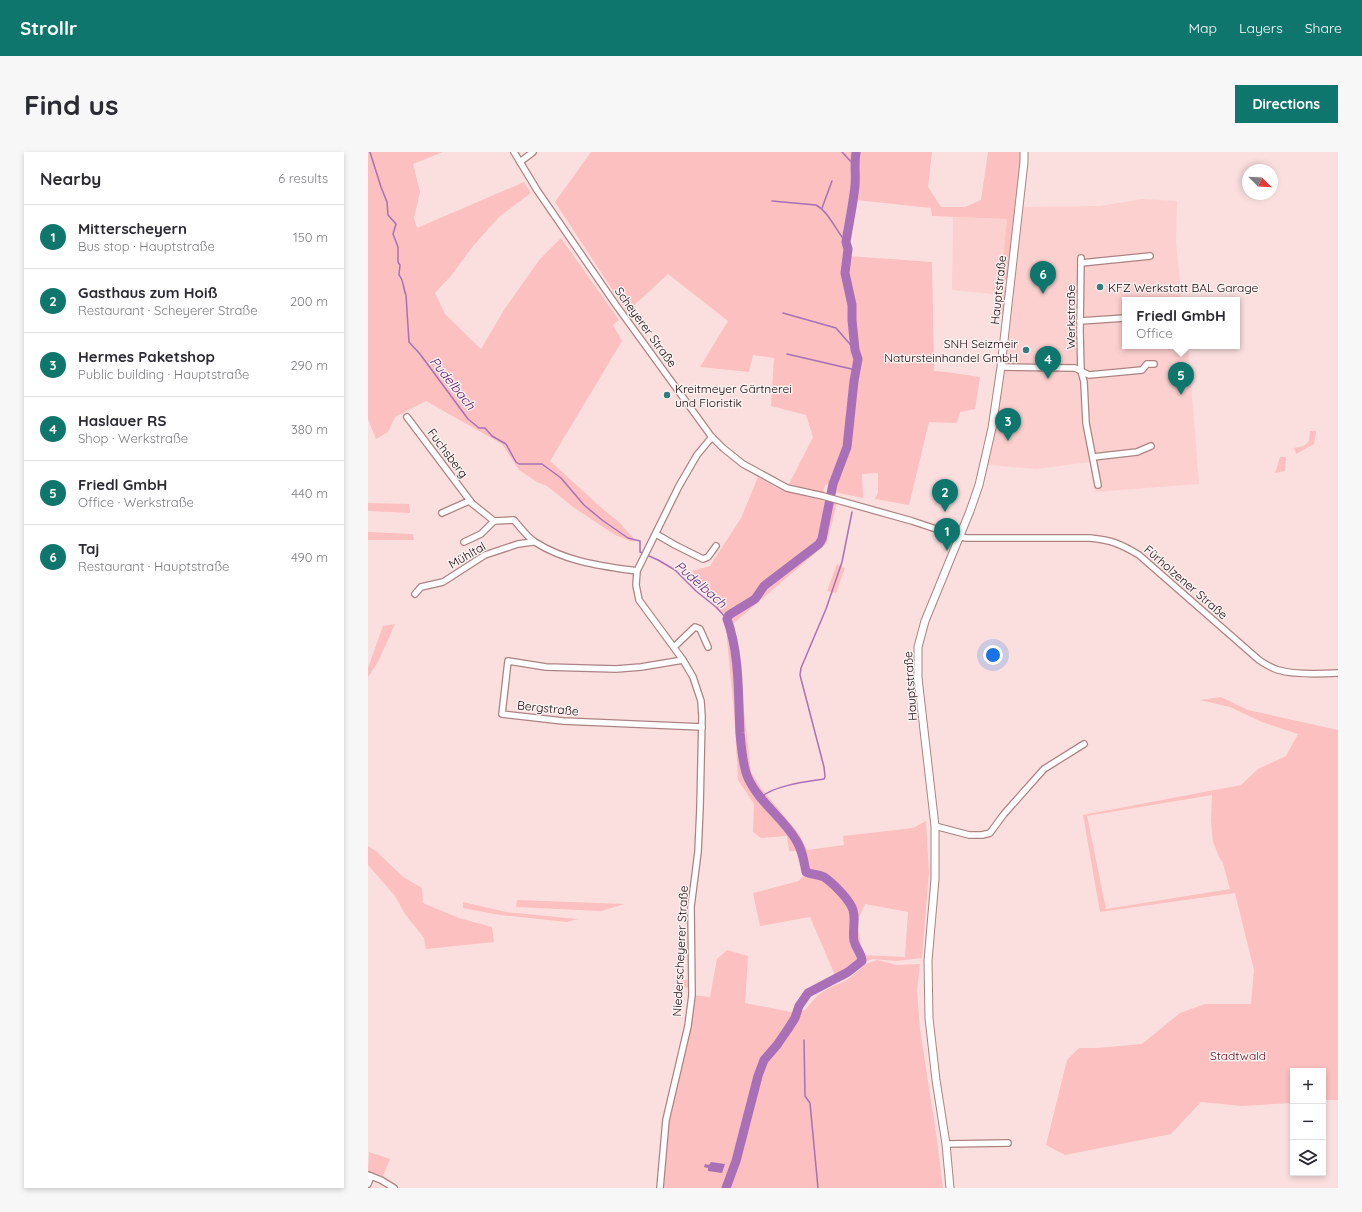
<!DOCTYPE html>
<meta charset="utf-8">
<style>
:root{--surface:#fff;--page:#f7f7f7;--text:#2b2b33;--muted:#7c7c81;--line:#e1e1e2;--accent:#0f766e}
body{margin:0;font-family:Quicksand,sans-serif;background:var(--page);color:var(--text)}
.controls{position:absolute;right:12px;bottom:12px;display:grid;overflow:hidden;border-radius:0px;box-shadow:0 2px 6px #0003}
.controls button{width:36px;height:36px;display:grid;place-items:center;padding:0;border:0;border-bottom:1px solid var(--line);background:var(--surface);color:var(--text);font:20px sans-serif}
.compass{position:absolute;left:874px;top:12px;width:36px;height:36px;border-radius:50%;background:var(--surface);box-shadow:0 2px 6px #0003;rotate:114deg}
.you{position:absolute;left:625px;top:503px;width:14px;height:14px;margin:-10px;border:3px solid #fff;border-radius:50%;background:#1a73e8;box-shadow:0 0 0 6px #1a73e833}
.badge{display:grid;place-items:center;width:26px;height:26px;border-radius:50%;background:var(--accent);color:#fff;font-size:13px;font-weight:700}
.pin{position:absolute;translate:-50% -33px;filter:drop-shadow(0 1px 2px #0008)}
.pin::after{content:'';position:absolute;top:21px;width:14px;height:12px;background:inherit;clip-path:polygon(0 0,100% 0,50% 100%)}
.popup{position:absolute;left:754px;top:145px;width:118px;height:52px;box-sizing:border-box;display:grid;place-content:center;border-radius:0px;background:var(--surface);filter:drop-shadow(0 1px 3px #0005);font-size:13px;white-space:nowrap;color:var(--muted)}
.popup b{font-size:15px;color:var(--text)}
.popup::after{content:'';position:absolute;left:50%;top:100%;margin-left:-8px;border:8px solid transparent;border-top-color:var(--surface)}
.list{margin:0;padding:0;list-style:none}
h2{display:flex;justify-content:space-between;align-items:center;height:52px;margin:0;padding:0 16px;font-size:17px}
h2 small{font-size:13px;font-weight:400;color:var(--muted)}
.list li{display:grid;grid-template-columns:26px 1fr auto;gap:12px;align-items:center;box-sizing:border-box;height:64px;padding:0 16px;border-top:1px solid var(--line)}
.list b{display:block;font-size:15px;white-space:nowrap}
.list p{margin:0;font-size:13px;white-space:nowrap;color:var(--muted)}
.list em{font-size:13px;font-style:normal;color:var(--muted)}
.icon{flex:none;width:22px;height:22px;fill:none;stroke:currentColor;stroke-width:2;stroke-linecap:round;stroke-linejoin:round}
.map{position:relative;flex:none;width:970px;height:1036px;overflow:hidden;border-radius:0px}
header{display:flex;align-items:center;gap:24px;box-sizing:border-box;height:56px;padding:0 20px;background:var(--accent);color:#fff}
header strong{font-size:19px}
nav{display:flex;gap:22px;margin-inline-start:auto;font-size:14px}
.intro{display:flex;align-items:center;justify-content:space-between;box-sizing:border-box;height:96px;padding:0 24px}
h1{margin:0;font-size:28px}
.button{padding:10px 18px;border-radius:0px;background:var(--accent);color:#fff;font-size:14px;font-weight:700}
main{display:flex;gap:24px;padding:0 24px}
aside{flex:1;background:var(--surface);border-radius:0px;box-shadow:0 2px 6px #0003}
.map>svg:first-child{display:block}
.built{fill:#fcd0cf}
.green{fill:#fbc0bf;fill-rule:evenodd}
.water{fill:#a970b7}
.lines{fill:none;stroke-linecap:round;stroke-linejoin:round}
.stream{stroke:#a970b7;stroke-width:1.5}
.river{stroke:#a970b7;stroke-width:9}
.minor-casing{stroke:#ac8382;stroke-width:8}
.major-casing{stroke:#ac8382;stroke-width:9}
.minor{stroke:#fff;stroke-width:5.5}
.major{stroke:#fff;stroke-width:7}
.poi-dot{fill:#327b7f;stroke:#fbf2f1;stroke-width:1.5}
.labels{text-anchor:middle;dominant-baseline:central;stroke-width:3;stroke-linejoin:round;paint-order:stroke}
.poi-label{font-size:12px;fill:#160808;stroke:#fbf2f1;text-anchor:start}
.street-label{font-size:12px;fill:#160808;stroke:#fbf2f1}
.park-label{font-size:12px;fill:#630918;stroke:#fbf2f1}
.water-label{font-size:13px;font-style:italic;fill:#5d146c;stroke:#fbf2f1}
</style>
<header>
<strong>Strollr</strong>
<nav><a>Map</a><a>Layers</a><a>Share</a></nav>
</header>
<div class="intro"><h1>Find us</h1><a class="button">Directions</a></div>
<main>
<aside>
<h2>Nearby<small>6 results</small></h2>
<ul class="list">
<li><span class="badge">1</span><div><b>Mitterscheyern</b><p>Bus stop · Hauptstraße</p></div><em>150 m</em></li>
<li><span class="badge">2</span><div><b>Gasthaus zum Hoiß</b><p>Restaurant · Scheyerer Straße</p></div><em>200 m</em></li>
<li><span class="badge">3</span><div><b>Hermes Paketshop</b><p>Public building · Hauptstraße</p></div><em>290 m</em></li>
<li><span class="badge">4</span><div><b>Haslauer RS</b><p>Shop · Werkstraße</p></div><em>380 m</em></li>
<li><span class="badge">5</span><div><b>Friedl GmbH</b><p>Office · Werkstraße</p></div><em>440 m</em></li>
<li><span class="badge">6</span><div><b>Taj</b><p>Restaurant · Hauptstraße</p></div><em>490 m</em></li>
</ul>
</aside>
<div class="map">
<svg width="970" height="1036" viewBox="0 0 970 1036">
<rect width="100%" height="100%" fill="#fbdfdf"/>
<g class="built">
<polygon points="775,47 809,49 808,90 814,148 757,148 757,194 820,194 831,332 727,340 722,310 669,317 620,313 639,209 654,55 732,54"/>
<polygon points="585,65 639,67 632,143 584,138"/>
</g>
<g class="green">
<polygon points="0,0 75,0 45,12 52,40 46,66 49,76 156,30 163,41 132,64 105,94 82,125 67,141 77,162 113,197 136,158 172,107 193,86 251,168 245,173 254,189 182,309 237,359 251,370 267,388 265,390 247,383 205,355 179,334 169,330 151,318 134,292 58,249 27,265 20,280 8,287 0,267"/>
<polygon points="223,0 487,0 478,90 479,105 477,121 484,153 490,207 488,218 483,227 476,294 462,331 457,333 455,341 421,332 445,285 438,263 403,254 406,206 385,203 381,220 332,215 360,169 300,122 259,160 187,50"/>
<polygon points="492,0 564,0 560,35 573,55 597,55 613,48 620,0 653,0 640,128 633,128 639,67 564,64 563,56 488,48"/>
<polygon points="481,104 564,110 566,219 579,220 612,225 607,257 592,260 589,271 561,270 541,353 507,347 510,340 510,321 494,322 495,346 466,340 480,299 491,216 487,153 479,122"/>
<polygon points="633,134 639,135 635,162 629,161"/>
<polygon points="942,279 948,279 946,292 928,302 926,296 936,294 941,289"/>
<polygon points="912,305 918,305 917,319 907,321"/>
<path d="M390,325L407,335L452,348L469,351L459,391L366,471L383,620L393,636L431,682L439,698L476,693L475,684L545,676L558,669L561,720L554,806L528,809L504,807L497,810L478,827L470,830L442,765L392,774L385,741L431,729L438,720L433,699H421L419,684L393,686L385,680L386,652L370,628L366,561L357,467L324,419L342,414L373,366ZM497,752L540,760L537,805L495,803L489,770Z"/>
<polygon points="0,351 41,352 42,361 0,359"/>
<polygon points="0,380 45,382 46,388 0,388"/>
<polygon points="469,412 477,416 468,441 459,439"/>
<polygon points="27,472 10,510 0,525 0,516 15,474"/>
<path d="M853,545L880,558L970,578V948H955V919H925V951L874,954L833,950L803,982L697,1003L678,993L699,908L711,896H729L774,892L812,861L837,852H883L886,818L867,741L732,760L715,663L873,633L890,617L918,604L930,582L894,570L862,555L832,548ZM844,643L843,669L845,690L851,705L855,711L862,737L738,757L719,664Z"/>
<polygon points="0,694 8,699 35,725 54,736 55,751 91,766 124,775 126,790 58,797 56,786 37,762 27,744 0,713"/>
<polygon points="149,748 257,752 233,759 148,755"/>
<polygon points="95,750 138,760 210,767 199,770 132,763 95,756"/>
<polygon points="359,798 380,804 377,851 423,860 437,858 449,844 461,836 479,828 498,812 509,808 529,813 552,812 549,838 552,877 569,988 575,1036 292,1036 298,968 320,874 324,838 305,830 324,827 324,843 342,845 349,807"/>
<polygon points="1,1000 22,1007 15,1024 0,1020"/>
</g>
<polygon class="water" points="343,1010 357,1012 354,1021 340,1019 340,1016 336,1015 337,1012 341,1013"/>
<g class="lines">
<g class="stream">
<path d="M2,0L13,35L19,50L20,63L28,72L25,82L30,95V110L32,113L31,123C36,128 35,137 38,143L41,190L52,202L100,267L111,276H117L124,284L138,292L148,310L151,312H174L193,326L216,353L234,368L260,386L272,389V400L290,408L307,418L328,439L348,455L359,467"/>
<polyline points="474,0 486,13"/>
<path d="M404,49L448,53C461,60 468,79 478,90"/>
<polyline points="454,56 464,29"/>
<polyline points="415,161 468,176 487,198"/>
<polyline points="419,202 488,218"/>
<path d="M393,645C408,633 437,630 456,627L457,625L456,615L432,523L433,516L458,457L474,410L484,360"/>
<polyline points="436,888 437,944 442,951 450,1036"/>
</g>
<path class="river" d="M358,1036L368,1009L390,924L396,908L409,893L420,877L427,866L431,854L440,841L480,820L494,809C494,802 488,797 486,789C484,779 488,768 485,758C482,748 465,731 456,725C450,722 444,723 438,720C436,709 434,697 428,688C415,666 391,650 380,626C375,615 373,593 372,581C370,544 372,502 359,467L361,463L387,447L396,434L451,392L454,387L465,332L479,295L486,229L490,207L487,198L484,168V153L477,121L480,97L478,90C481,71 485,53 487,34C488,22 486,13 488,0"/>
<defs>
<g id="minor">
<path d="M146,0L169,38L248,153L343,284L355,296L375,312L419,336L455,344L544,369L592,385L599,386H722C743,388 753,392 771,403L891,508C897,512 903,516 910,518C927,523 952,522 970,521"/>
<polyline points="152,10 165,0"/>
<polyline points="713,106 712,180 713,219 716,230 718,271 730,333"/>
<polyline points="713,111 782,104"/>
<polyline points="712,169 757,166"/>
<polyline points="633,215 707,216 721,223 774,218 779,212 786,212"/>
<polyline points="39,265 103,350"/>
<polyline points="725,305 769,300 783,294"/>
<polyline points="74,361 101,349 126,369"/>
<polyline points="288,382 307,393 335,407 340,405 348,394"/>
<path d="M96,390L113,382L126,369L146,368C152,375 159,385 167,390C198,410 234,414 269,419"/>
<polyline points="47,442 53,435 75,430 117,403 150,392 165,390"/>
<polyline points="306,495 327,475 332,477 340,495"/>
<polyline points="315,508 273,515 248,517 178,515 140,509 134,562 195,569 334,575"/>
<polyline points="567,674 601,683 614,683 622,681 636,662 676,617 716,592"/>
<polyline points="578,992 640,991"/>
<polyline points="0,1023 13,1028 26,1036"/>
<polyline points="0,1032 3,1024"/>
<polyline points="292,1036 298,968 320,874 324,843 323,755 330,700 332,656 334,565 333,549 325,525 315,508 271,448 268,433 269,419 311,334 329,303 344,285"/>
</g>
<polyline id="major" points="582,1036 578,992 568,928 561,866 560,809 567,727 567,674 550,526 550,495 557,469 602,359 611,333 616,311 624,276 633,215 656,10 656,0"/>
</defs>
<use href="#minor" class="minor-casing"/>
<use href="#major" class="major-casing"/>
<use href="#minor" class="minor"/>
<use href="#major" class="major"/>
</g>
<g class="poi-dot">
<circle cx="732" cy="135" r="4"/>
<circle cx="658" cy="198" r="4"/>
<circle cx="299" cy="243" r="4"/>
</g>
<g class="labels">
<g class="poi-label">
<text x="740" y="135">KFZ Werkstatt BAL Garage</text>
<text x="650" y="191" text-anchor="end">SNH Seizmeir<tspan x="650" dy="14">Natursteinhandel GmbH</tspan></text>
<text x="307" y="236">Kreitmeyer Gärtnerei<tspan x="307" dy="14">und Floristik</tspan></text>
</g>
<g class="street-label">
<text transform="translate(630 138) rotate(-84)">Hauptstraße</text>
<text transform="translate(702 165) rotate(-90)">Werkstraße</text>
<text transform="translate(278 175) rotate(54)">Scheyerer Straße</text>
<text transform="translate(80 301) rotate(53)">Fuchsberg</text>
<text transform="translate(99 403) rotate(-30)">Mühltal</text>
<text transform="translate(818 430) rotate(41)">Fürholzener Straße</text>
<text transform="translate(542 534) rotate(-94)">Hauptstraße</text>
<text transform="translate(180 556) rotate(6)">Bergstraße</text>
<text transform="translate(312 799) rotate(-87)">Niederscheyerer Straße</text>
</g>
<g class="park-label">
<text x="870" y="903">Stadtwald</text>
</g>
<g class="water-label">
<text transform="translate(85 231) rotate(51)">Pudelbach</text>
<text transform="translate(333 432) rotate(41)">Pudelbach</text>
</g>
</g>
</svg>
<div class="controls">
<button>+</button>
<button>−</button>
<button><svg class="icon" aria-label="layers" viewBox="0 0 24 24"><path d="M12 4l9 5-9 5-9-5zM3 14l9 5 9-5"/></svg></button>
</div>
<svg class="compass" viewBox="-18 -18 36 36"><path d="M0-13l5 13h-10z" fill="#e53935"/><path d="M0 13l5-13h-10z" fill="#7c7c81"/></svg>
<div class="you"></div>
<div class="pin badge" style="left:579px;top:399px">1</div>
<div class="pin badge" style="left:577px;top:360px">2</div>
<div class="pin badge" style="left:640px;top:289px">3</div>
<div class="pin badge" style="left:680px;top:227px">4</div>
<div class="pin badge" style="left:813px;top:243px">5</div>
<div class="popup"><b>Friedl GmbH</b>Office</div>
<div class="pin badge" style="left:675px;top:142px">6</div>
</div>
</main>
